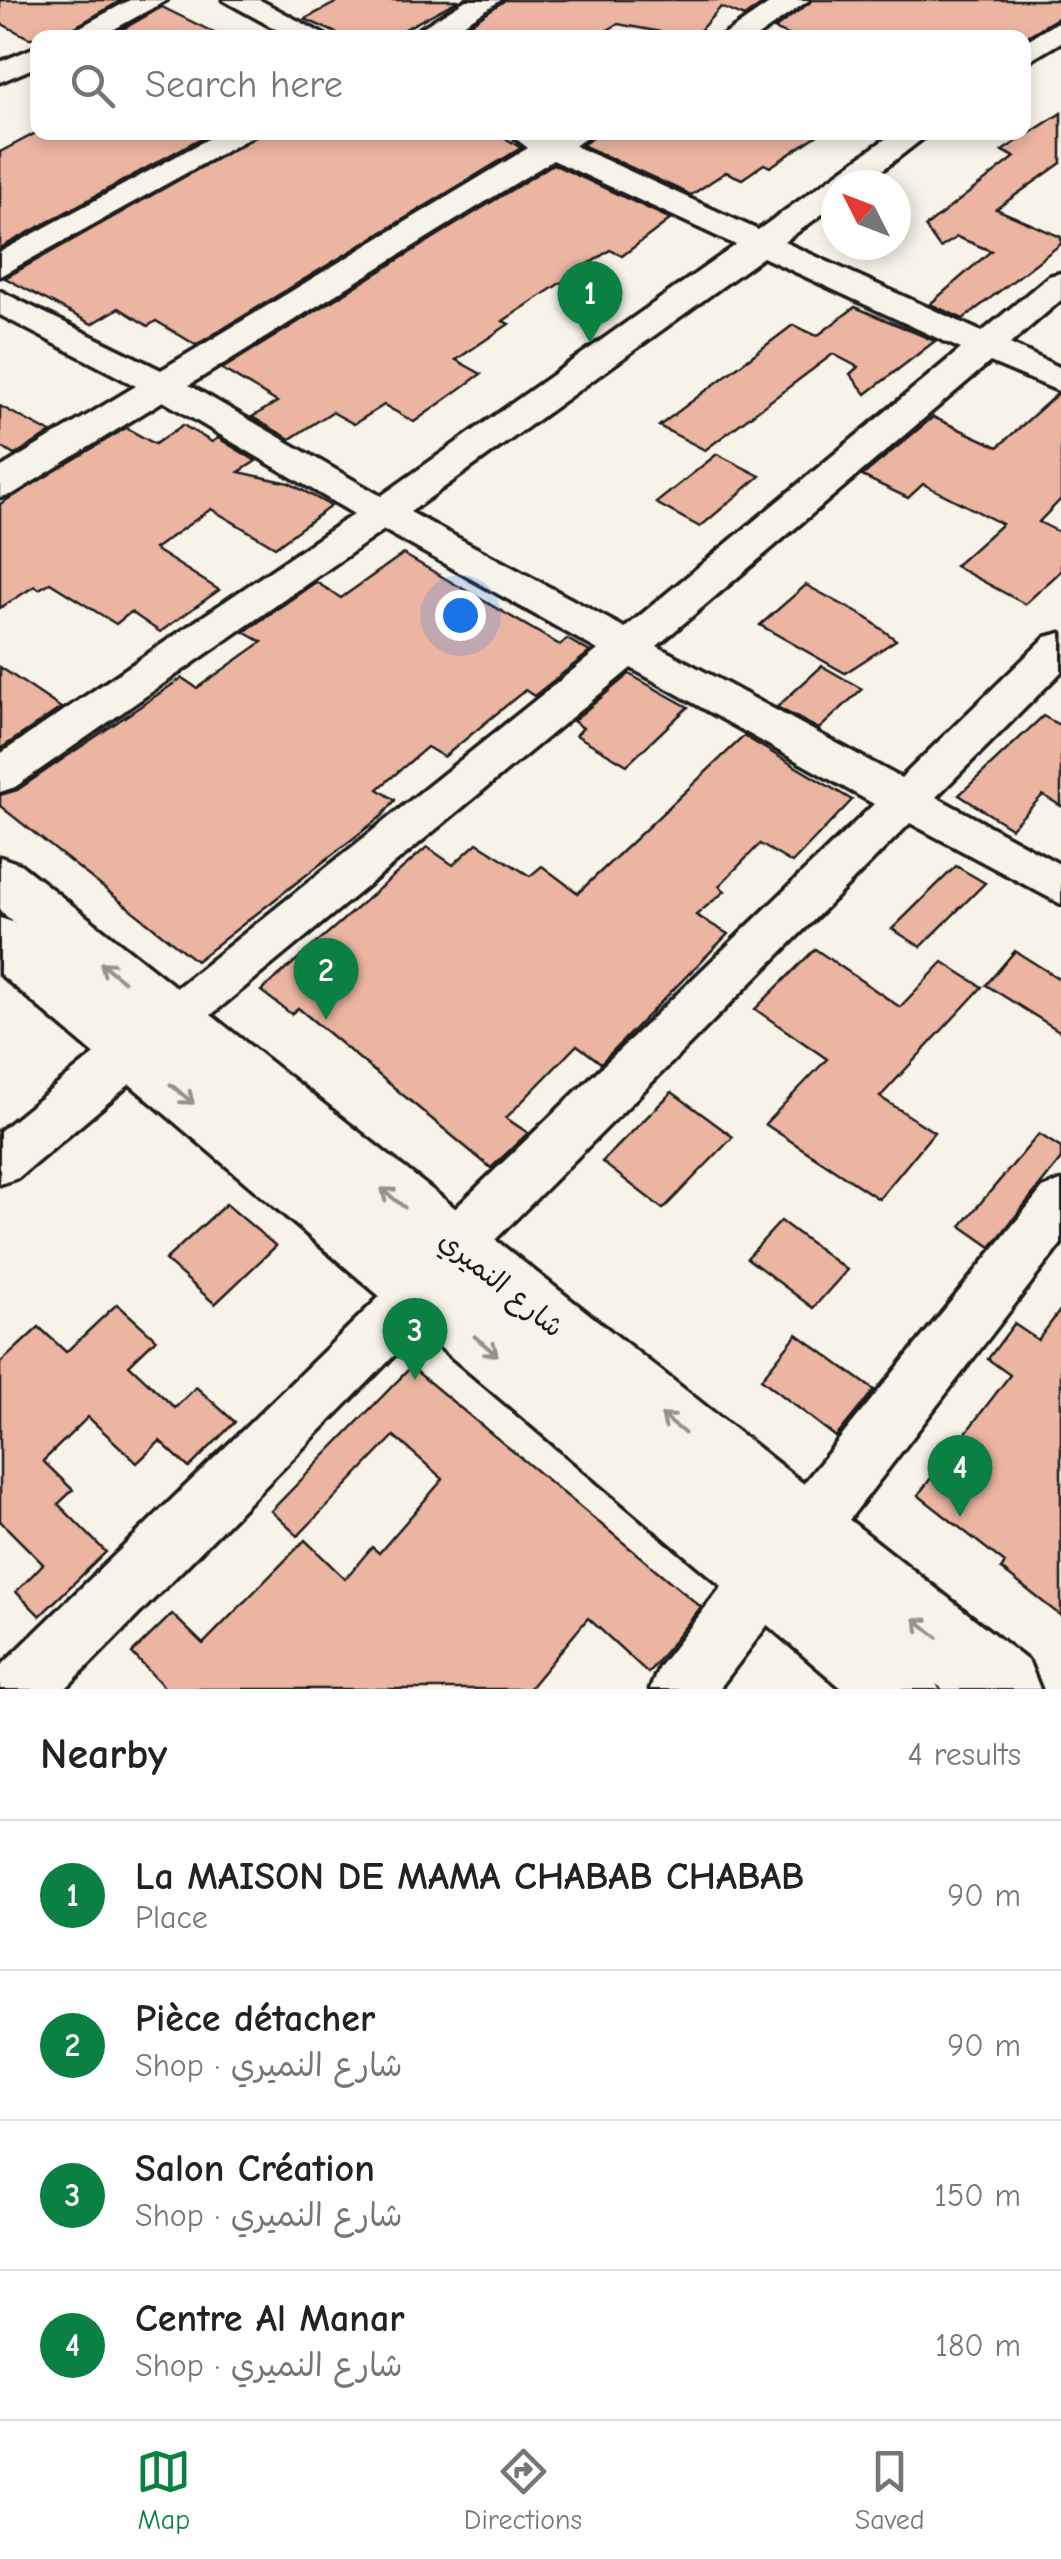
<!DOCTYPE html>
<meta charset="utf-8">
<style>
:root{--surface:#fff;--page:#f6f6f6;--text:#222;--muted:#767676;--line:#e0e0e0;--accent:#0b8043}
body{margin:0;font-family:"Comic Neue","Playpen Sans Arabic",sans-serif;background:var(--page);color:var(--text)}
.compass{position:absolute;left:821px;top:170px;width:90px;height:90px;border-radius:50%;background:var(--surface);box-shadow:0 5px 15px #0003;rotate:312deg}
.you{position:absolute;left:460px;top:615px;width:35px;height:35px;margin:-25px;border:8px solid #fff;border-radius:50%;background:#1a73e8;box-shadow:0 0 0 15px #1a73e833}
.badge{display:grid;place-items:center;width:65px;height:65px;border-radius:50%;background:var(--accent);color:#fff;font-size:32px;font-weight:700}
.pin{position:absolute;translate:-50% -82px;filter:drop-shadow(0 2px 5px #0008)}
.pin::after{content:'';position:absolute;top:52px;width:35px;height:30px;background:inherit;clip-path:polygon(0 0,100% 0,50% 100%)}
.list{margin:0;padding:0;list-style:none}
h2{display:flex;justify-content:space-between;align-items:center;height:130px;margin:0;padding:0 40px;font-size:42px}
h2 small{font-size:32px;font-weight:400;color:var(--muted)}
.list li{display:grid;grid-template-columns:65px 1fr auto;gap:30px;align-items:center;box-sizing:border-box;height:150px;padding:0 40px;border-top:2px solid var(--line)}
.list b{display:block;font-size:38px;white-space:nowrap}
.list p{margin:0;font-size:32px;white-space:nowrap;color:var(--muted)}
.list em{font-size:32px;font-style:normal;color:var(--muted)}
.icon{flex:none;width:55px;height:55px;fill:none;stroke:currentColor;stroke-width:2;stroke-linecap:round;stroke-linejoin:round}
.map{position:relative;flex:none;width:1061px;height:1689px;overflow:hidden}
.search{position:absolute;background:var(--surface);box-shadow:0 5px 15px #0003;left:30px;right:30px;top:30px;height:110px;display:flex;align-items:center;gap:25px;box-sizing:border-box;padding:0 35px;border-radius:20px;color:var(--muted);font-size:38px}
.sheet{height:730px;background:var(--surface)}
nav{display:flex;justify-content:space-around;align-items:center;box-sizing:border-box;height:140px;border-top:2px solid var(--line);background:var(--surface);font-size:28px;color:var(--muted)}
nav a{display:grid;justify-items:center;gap:5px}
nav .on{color:var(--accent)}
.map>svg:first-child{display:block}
.building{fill:#ecb5a2;stroke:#1c1c1c;stroke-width:2.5}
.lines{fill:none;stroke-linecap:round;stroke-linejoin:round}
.street-casing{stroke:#1c1c1c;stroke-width:7}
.primary-casing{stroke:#1c1c1c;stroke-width:7}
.street{fill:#f7f3e8;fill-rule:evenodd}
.primary{fill:#f7f3e8;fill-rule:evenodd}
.oneway{stroke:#94928c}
.labels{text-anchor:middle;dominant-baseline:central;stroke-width:10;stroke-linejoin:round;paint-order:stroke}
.street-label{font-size:28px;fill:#1c1c1c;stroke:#f7f3e8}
</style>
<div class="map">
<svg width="1061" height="1689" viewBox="0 0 1061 1689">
<rect width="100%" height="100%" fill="#f7f3e8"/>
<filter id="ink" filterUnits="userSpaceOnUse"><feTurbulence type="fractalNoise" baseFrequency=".01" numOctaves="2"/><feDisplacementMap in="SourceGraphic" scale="20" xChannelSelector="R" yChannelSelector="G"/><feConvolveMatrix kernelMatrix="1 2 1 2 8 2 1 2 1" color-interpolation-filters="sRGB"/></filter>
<g filter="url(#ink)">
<g class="building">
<polygon points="0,0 122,0 56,38 29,38 0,23"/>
<polygon points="341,0 459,0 388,38 347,38 305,19"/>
<polygon points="505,0 768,0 744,17 721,7 693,38 618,24 594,38 449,38"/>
<polygon points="813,0 1061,0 1061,16 1024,38 795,38 774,29"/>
<polygon points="162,7 225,38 107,38"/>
<polygon points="1061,113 1061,163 996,209 1061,237 1061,244 963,319 930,304 991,251 957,237 940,248 925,227 1015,157 1002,151"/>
<polygon points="38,132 212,132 0,248 0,152"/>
<polygon points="264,132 496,132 521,148 196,345 156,321 148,326 119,308 92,324 5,278"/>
<polygon points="601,132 822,132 770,167 764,164 742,179 726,172 691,195 582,145"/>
<polygon points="553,164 671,219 622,256 610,250 503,321 509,324 456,360 481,374 414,422 384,405 354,424 332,412 290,439 252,417 277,402 222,369"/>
<polygon points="855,307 935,341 866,394 850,374 858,367 833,354 705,450 659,426 793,325 817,336"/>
<polygon points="1057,394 1061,396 1061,499 1039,522 1061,533 1061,571 1025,604 955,566 1002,524 923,484 908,498 862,476 933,417 998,447"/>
<polygon points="0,406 51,433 14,455 0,446"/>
<polygon points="183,425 212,442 218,438 256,461 239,472 289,483 331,506 275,547 211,509 154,549 219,590 160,632 131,612 116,624 50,583 39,589 35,586 0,608 0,504 126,428 155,444"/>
<polygon points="717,454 760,476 700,527 656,503"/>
<polygon points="403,554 560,645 567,639 590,652 534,696 525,690 444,757 427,747 378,789 395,800 382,816 196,961 0,806 0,795 17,790 182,678 197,688 262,642 244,632 316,582 341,598"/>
<polygon points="806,585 867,618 896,640 845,673 760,625"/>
<polygon points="822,666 862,689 819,729 777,707"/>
<polygon points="0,667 61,708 0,749"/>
<polygon points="629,674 688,707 627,765 576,735 583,728 573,721"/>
<polygon points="1043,716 1061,726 1061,806 1043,795 1011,828 959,795"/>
<polygon points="744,736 852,800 792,863 760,844 719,886 725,891 696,915 728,934 601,1063 577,1045 506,1118 528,1133 491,1168 298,1008 291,1014 261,991 427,847 453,865 477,843 530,876 542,866 578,893"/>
<polygon points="956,866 985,883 921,947 892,929"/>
<polygon points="815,949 900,1007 943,962 982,987 880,1097 934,1132 879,1199 765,1124 827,1059 755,1009"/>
<polygon points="1015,951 1061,980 1061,1032 986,985"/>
<polygon points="672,1092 733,1137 663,1209 602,1162"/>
<polygon points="1039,1134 1061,1148 1061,1159 991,1247 961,1226"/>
<polygon points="226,1204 276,1246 215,1304 165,1260"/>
<polygon points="781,1221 847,1270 813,1308 747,1258"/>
<polygon points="117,1304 156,1339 129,1365 175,1408 196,1387 235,1422 189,1468 160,1441 137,1463 88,1417 43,1461 73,1490 58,1504 106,1552 40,1616 16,1592 43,1564 0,1521 0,1363 39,1327 66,1352"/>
<polygon points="1061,1309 1061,1616 1001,1569 1005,1563 918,1495 1010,1375 988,1359 1014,1324 1038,1340"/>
<polygon points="797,1334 874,1390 836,1437 761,1379"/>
<polygon points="411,1367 701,1607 648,1673 588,1618 529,1689 166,1689 132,1653 172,1614 203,1644 305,1540 345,1579 372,1547 379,1553 443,1479 394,1436 298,1536 271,1511"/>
</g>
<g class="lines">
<defs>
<g id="street">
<polygon points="130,0 167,0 98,38 60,38"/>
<polygon points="223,0 260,0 330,38 292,38"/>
<polygon points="466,0 501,0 441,38 405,38"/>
<polygon points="775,0 809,0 755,38 720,38"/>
<polygon points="1061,20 1061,42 1024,64 1024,42"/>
<polygon points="38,46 38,66 0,82 0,62"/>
<polygon points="221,132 260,132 0,276 0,252"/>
<path d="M519,132H592L575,146L758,230L895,132H931L863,185H836V204L784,242L982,332L1049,276L1061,273V300L1010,344L1061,368V392L990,362L657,646L901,778L1046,637L1061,633V672L936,797L1061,865V904L910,823L472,1263L453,1270L434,1263L427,1246L434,1229L874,804L631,668L188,1034L171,1040L154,1034L147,1020L154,1006L598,650L384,530L15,787L0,792V754L354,514L163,401L13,494L0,497V468L136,386L0,315V291L161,370L528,148L515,138ZM553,160L736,245L381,496L189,385ZM763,257L961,349L625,628L410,512Z"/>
<polygon points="132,1032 149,1038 157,1053 149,1068 18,1178 0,1184 0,1131 115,1038"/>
<polygon points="1061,1181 1061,1244 825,1551 804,1559 783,1551 775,1530 783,1509 1043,1188"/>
<polygon points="421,1267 440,1275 448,1292 440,1309 65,1689 0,1689 0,1667 402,1275"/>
<polygon points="766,1548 787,1557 796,1578 787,1599 719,1689 650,1689 659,1667 745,1557"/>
</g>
<polygon id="primary" points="0,857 20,864 1029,1662 1040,1689 943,1689 936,1684 939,1689 843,1689 0,974 0,918 15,923 0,911"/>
</defs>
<use href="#street" class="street-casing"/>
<use href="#primary" class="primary-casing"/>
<use href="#street" class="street"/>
<use href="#primary" class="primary"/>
</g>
<defs><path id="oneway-shaft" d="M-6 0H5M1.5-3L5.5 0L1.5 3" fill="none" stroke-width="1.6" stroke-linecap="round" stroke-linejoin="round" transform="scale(2.5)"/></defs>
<g class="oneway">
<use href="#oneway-shaft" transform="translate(112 972) rotate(-141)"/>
<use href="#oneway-shaft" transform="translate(182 1094) rotate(40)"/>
<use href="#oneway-shaft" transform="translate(393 1198) rotate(-141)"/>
<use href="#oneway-shaft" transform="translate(486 1346) rotate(40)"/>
<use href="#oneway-shaft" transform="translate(673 1424) rotate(-141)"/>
<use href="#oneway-shaft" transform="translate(926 1628) rotate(-141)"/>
</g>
</g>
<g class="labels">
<g class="street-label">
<text transform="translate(501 1284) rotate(39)">شارع النميري</text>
</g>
</g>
</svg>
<svg class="compass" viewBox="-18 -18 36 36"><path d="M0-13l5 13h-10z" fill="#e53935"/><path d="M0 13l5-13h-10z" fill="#767676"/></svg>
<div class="you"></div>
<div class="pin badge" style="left:590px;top:343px">1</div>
<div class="pin badge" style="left:326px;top:1020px">2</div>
<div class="pin badge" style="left:415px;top:1380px">3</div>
<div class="pin badge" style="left:960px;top:1517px">4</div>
<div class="search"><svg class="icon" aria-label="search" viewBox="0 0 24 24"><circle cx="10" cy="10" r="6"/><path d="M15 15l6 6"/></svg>Search here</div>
</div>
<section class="sheet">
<h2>Nearby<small>4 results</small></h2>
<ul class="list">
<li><span class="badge">1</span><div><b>La MAISON DE MAMA CHABAB CHABAB</b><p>Place</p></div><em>90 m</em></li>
<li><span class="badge">2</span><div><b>Pièce détacher</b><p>Shop · شارع النميري</p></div><em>90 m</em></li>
<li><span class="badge">3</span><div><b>Salon Création</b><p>Shop · شارع النميري</p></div><em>150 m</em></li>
<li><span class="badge">4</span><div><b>Centre Al Manar</b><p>Shop · شارع النميري</p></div><em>180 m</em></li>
</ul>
</section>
<nav>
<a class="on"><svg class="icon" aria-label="map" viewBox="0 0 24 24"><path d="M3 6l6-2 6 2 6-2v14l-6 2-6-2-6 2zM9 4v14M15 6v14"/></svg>Map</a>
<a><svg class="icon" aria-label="directions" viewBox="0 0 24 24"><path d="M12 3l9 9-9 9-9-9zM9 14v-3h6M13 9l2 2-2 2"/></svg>Directions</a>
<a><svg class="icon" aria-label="saved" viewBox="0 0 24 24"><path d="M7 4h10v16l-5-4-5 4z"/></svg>Saved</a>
</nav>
